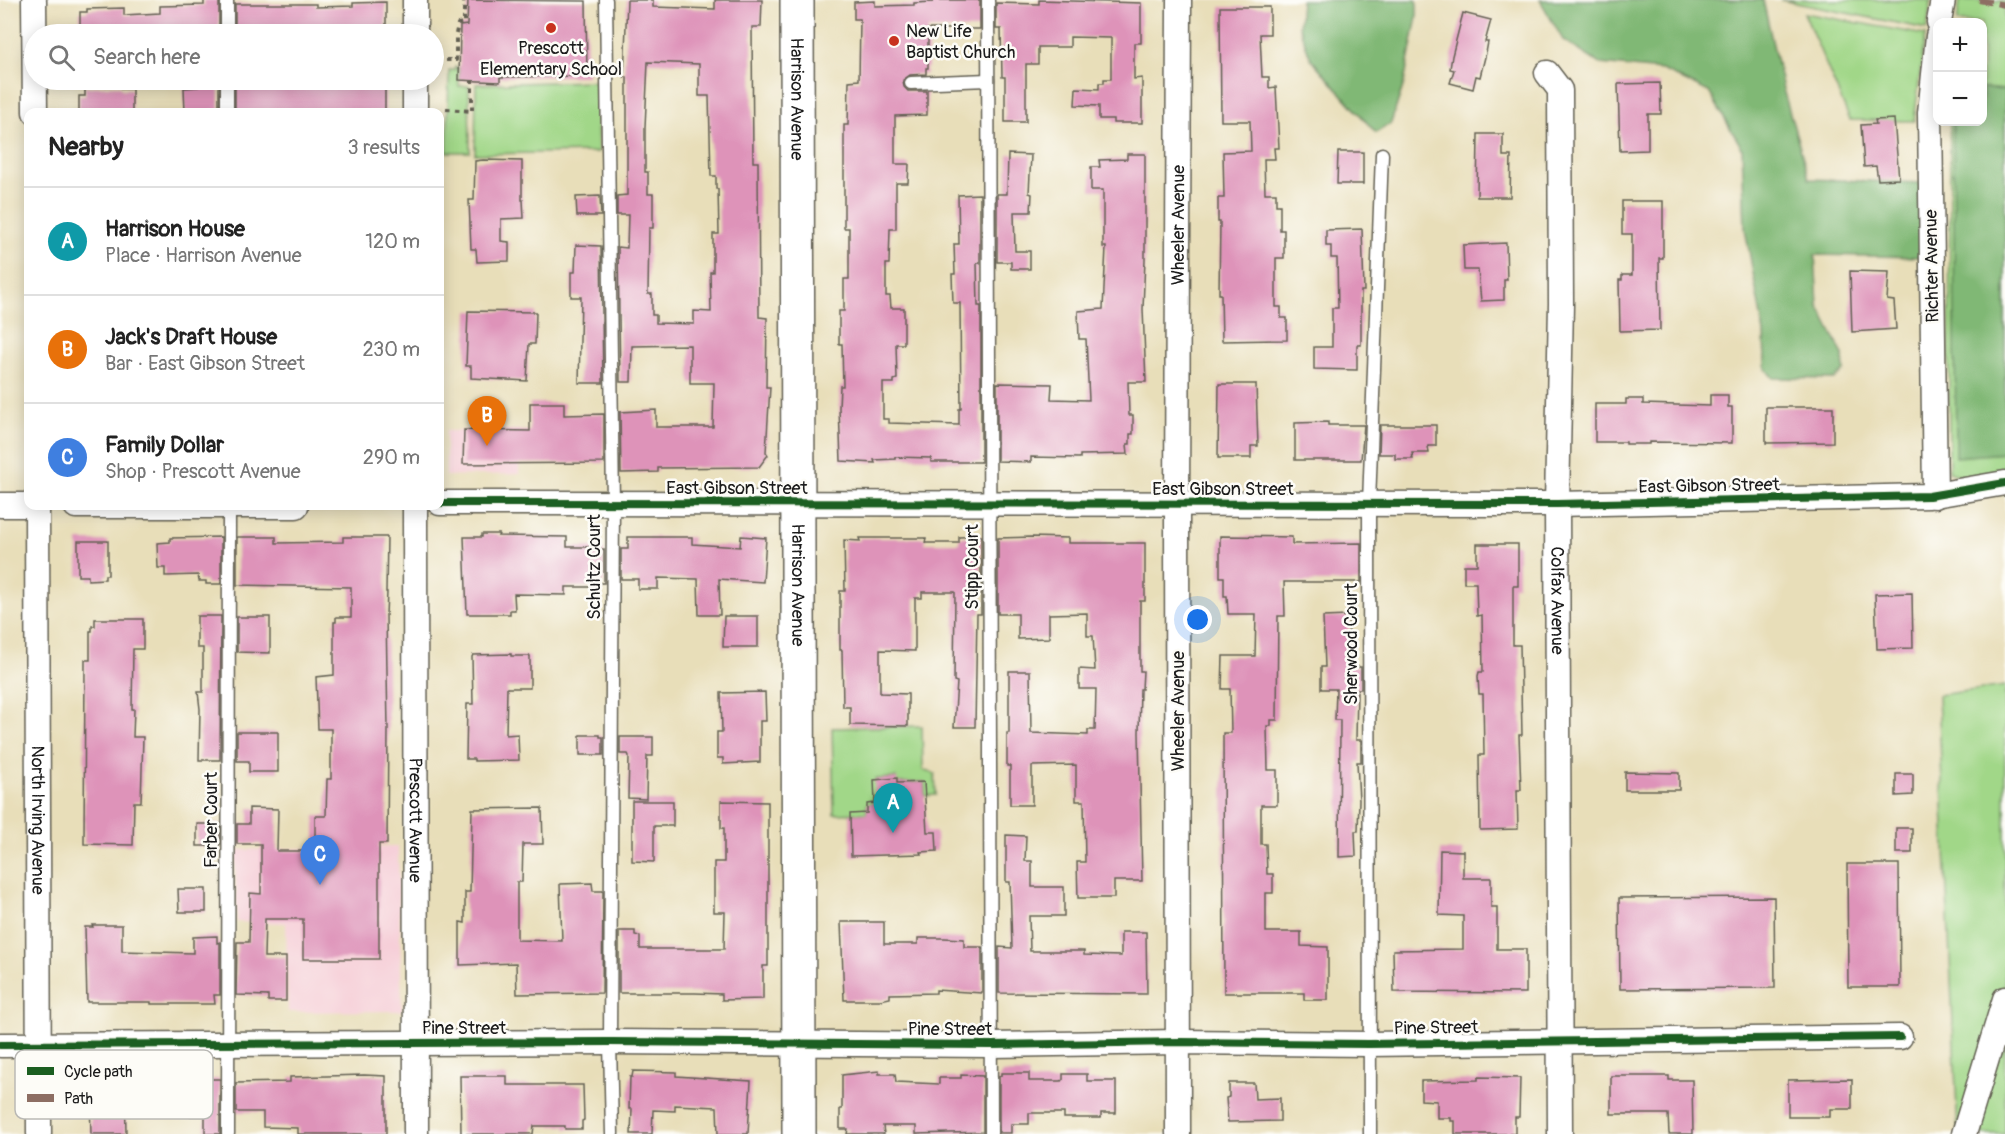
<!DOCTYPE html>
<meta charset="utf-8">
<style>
:root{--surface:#fff;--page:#f6f6f6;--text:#222;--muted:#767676;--line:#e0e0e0;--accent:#c8321e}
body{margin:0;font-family:Pangolin,sans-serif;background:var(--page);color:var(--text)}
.controls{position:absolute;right:18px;top:18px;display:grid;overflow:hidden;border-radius:12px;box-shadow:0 3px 15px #0003}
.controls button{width:54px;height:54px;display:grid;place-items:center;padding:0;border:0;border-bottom:2px solid var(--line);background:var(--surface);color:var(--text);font:30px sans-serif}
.you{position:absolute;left:1198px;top:620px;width:21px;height:21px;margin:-15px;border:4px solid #fff;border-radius:50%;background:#1a73e8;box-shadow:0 0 0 9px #1a73e833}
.badge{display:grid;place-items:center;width:39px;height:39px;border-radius:50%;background:var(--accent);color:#fff;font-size:20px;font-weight:700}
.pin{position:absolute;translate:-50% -50px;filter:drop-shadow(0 2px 3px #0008)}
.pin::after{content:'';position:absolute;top:32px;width:21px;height:18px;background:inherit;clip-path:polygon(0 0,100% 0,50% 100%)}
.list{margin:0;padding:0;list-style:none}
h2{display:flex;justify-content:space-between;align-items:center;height:78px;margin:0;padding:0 24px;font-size:26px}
h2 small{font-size:20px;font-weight:400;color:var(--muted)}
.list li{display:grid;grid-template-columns:39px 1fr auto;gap:18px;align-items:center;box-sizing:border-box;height:108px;padding:0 24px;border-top:2px solid var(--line)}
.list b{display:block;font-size:22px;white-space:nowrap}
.list p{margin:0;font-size:20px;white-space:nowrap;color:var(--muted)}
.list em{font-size:20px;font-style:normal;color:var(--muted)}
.icon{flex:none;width:33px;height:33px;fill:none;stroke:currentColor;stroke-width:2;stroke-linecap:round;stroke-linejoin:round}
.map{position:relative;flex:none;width:2005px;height:1134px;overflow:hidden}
.search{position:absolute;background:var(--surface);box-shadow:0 3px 15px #0003;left:24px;top:24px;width:420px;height:66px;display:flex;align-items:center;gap:15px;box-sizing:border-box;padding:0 21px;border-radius:33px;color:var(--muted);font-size:22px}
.panel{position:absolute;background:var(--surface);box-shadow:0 3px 15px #0003;left:24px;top:108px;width:420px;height:402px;border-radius:12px}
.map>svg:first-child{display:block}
.built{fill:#f6cfd8}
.green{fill:#a1d788;stroke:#5e7a52;stroke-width:1.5}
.forest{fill:#80b874;stroke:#4e6a48;stroke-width:1.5}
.building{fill:#de93b9;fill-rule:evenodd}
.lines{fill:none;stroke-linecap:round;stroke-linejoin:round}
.lane-casing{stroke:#636053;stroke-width:15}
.street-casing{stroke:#636053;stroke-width:27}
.primary-casing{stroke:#636053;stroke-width:36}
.path{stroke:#636053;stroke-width:4;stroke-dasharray:4.5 4.5;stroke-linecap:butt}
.lane{stroke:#fff;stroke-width:12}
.street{stroke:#fff;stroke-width:24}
.primary{stroke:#fff;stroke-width:33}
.quiet{stroke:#8d6e63;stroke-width:6;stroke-dasharray:12 6;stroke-linecap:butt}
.cycleway-casing{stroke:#fdfcf7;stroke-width:11}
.cycleway{stroke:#1b5e20;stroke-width:8}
.poi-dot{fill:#c8321e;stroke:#fdfcf7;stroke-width:2}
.labels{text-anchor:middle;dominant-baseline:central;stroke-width:5;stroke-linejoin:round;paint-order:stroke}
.poi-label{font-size:18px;fill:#1c1c1c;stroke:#fdfcf7;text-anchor:start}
.street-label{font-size:18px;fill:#1c1c1c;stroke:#fdfcf7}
.key{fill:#fdfcf7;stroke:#bab9b5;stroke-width:1.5}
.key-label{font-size:16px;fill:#1c1c1c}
</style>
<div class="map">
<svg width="2005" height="1134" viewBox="0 0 2005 1134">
<rect width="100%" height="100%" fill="#fdfcf7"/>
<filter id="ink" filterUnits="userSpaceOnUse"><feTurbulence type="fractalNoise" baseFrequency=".0167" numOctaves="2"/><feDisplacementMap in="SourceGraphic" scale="12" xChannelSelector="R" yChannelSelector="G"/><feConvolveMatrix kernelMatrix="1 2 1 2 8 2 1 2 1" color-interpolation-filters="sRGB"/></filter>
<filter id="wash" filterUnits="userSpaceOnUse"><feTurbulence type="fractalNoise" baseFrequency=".008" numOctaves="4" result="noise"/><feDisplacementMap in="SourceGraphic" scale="24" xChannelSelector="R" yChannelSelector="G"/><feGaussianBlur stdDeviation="1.35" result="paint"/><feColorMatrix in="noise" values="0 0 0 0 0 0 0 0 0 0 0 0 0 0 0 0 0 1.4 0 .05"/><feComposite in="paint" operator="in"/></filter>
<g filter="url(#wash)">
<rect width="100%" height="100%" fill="#e8deb9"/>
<g class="built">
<polygon points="520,430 519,474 446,476 446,431"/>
<polygon points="398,846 402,1011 288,1012 286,923 237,922 235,850"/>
</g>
<g class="green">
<polygon points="1781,0 1931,0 1927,29"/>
<polygon points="1960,0 2005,1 2005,491 1949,472 1950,122 1982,122 1982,22 1957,22"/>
<polygon points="1804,13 1925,35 1914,121 1850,120"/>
<polygon points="455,67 459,68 459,86 469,86 470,152 447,152 449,70 455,70"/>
<polygon points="596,81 598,152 475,154 476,84"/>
<polygon points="2005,686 2005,1134 1958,1134 1938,695"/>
<polygon points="922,726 923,770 929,771 935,774 936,795 925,796 924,782 897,783 896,778 875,779 877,803 867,804 867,813 834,814 832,728"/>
</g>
<g class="forest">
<polygon points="1301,0 1417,0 1417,17 1404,83 1391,123 1376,133 1311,59 1299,27"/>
<polygon points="1540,0 1763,0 1783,89 1809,179 1923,183 1923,257 1815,255 1818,305 1843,355 1844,371 1834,379 1773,378 1765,368 1764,333 1745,229 1742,148 1709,92 1662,70 1600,64 1563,40"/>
<polygon points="1983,88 2005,90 2005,453 1956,457 1953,122 1982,122"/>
</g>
<g id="blocks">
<g class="building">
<polygon points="204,0 219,0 219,34 80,34 80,12 87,12 87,9 124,8 124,15 160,13 160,6 204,5"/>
<polygon points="468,0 586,1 587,76 500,77 500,82 459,80 460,26 467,25"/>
<path d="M627,0H653V7L715,9V0H762L761,27H752L753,162H758L759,317L767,318L766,387H770L766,452L768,455L759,467L658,468V472L621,473L620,412L656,410V427H713L714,383H690V345L632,346L631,382H620L618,247L627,248L628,215H617V196L627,195V77H624ZM648,62L699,64V96H709L711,176H716V189H718L719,234H713V272H710L711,312L694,311V324L656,323V315H652V294H648L649,228H653V194H648V172H645V127Z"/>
<polygon points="934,0 980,0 980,29 928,29 928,68 926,68 926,74 910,75 903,80 904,87 908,91 927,91 927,115 895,116 895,164 909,164 908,183 896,183 896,229 890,229 889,264 886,264 886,296 890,296 891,308 904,308 904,344 896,344 897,379 894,380 894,383 883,383 883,419 889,419 889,423 959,425 959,409 961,409 960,303 953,303 952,274 955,274 954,244 959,244 958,195 980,194 980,263 977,263 978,306 981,306 981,462 931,462 931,458 895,457 895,459 874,460 875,463 841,461 839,408 840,386 843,386 842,344 839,344 839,311 844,311 844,279 849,279 849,228 844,228 844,125 848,125 849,81 859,80 860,19 854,19 854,2 875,1 875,6 914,5 914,3 933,2"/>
<polygon points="1039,0 1141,3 1141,43 1134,43 1134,79 1142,78 1142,123 1113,123 1113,119 1099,119 1099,106 1075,105 1076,88 1099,89 1099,83 1104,83 1104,79 1111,79 1111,38 1070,37 1070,47 1038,47 1038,64 1026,64 1026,122 1005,122 1005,77 1002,77 1001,29 996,29 996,3 1039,4"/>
<polygon points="386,2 386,29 379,29 379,34 235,34 235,4 316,4 316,7 353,6 353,3"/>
<polygon points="1220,7 1270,7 1270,34 1260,34 1262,77 1269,77 1269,88 1276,87 1279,148 1274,148 1275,159 1264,159 1265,193 1276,193 1276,205 1280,205 1280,230 1284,230 1284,258 1276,258 1276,307 1281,307 1281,318 1287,318 1287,340 1222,341 1221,294 1219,294 1220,222 1218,222 1218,198 1224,198 1223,152 1251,151 1250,121 1221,121"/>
<polygon points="1463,13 1491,20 1485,42 1488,42 1486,53 1480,77 1476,76 1473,89 1450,83 1454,70 1450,69 1452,56"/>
<polygon points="198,80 219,80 219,112 185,112 184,88 198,87"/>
<rect x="235" y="80" width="150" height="32"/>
<polygon points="1660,83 1661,114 1648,114 1648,150 1620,151 1618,84"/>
<polygon points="121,86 121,89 132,89 132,112 79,112 79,96 85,96 85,87"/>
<polygon points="1894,119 1899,179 1878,180 1876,166 1864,167 1861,125 1876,124 1875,120"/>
<polygon points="1478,134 1503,134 1503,156 1511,156 1510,197 1477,197"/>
<polygon points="1338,152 1363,152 1363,184 1337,184"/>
<polygon points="1008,154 1031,155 1029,193 1032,194 1031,212 1014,212 1015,251 1030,251 1030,269 1011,269 1011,262 997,262 997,194 1007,194"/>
<polygon points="1127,154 1145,154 1145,259 1143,309 1146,382 1128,382 1129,415 1133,415 1133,434 1130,434 1130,444 1127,444 1128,454 1080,455 1080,458 1031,457 1031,462 997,461 997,383 1052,384 1051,399 1089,400 1086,339 1079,339 1078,311 1103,309 1106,247 1103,247 1103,190 1091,190 1091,167 1100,167 1099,160 1127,159"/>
<polygon points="483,160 522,161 522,200 523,200 524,218 501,219 501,241 509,242 509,261 477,262 476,249 471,249 469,200 474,200 475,161"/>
<polygon points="600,196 601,216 577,216 576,197"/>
<polygon points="1622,201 1663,201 1663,258 1659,258 1660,330 1620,331 1619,280 1622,280 1622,275 1632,275 1632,234 1622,234"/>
<polygon points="1362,229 1364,291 1361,291 1361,345 1357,345 1357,370 1314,369 1314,347 1332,347 1332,308 1338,308 1337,258 1331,258 1331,246 1326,246 1326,230"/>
<polygon points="1506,243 1507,280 1504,280 1504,300 1481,301 1478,270 1464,270 1463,245"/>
<polygon points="576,245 601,246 603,383 579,383 581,297 571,297 571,272 575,272"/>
<polygon points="1850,271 1889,272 1887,300 1894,301 1896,329 1852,332"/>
<polygon points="468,311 536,312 535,344 529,344 527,381 471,378 471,366 466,366"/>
<polygon points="1219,384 1256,384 1258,446 1251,446 1251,458 1218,458"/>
<polygon points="1710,395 1728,395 1728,407 1732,407 1732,443 1649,442 1649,444 1626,444 1626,442 1595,442 1595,404 1626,404 1626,399 1643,399 1643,404 1710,406"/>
<polygon points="530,403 564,403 564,415 604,414 604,463 463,464 464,430 530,431"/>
<polygon points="1766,407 1833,407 1833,442 1766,443"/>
<polygon points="1328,422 1328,425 1364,425 1361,460 1295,460 1295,423"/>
<polygon points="1380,425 1436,425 1436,446 1428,446 1429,453 1412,453 1413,459 1395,459 1395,454 1379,454"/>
<polygon points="482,534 499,534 498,536 567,537 567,547 595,547 595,550 604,549 604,583 597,583 597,587 566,587 566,595 514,594 515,610 510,610 510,614 467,614 464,537 482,537"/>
<polygon points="741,536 766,538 763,582 719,579 720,615 699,615 698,579 658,578 658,589 638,589 638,579 621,579 621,549 628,549 628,537 692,537 692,544 740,547"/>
<polygon points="981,536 981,614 977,614 975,727 954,727 957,682 954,681 955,592 922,592 922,598 915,598 915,651 880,650 880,693 908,694 908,726 850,725 850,707 843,707 842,650 840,650 840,591 845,591 844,540 860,541 859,538 926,538 925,543 959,543 959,537"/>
<polygon points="1220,536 1292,537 1292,544 1361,543 1361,582 1284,582 1285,616 1278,616 1277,720 1271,720 1271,726 1267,726 1268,770 1277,770 1277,805 1261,805 1261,844 1266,844 1267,874 1273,874 1273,893 1266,893 1266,932 1301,932 1301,946 1328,947 1328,1000 1304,1000 1304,993 1224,993 1223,733 1231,733 1230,689 1222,689 1223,656 1255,656 1256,614 1228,614 1227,596 1224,596 1224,577 1220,577"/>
<polygon points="221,537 221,584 206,584 206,581 199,581 198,575 165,576 165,568 158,568 157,543 170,542 170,538"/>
<polygon points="237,537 276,537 276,543 343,542 343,537 387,537 386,592 387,592 386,615 388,729 387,844 379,844 379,959 303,959 303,919 265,919 264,957 286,957 286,1001 268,1001 268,996 236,995 237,942 249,942 250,893 261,894 261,844 237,844 237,824 249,824 249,808 278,809 277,851 315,851 315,816 326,816 327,779 331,779 331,729 318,729 316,677 334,675 334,622 336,622 336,617 351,617 351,587 237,585"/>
<polygon points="1031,537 1068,538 1068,543 1145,543 1145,601 1140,601 1140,671 1143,671 1142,689 1140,689 1139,733 1142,881 1114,881 1114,898 1078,898 1077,862 1085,862 1084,801 1076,801 1076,765 1032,766 1032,805 1010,805 1010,766 1007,766 1007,733 1009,733 1009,671 1030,671 1031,733 1088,735 1088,730 1095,730 1096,689 1079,689 1079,669 1095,670 1093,636 1087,636 1087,613 1049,614 1049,638 1018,639 1018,614 998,614 998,538"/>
<polygon points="78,541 108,541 108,575 105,575 105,579 88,580 88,576 78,576"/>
<polygon points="1477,544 1518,544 1518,586 1513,586 1513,645 1520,645 1522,735 1519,735 1521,790 1517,790 1518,829 1480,830 1479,755 1484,755 1483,694 1479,694 1478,676 1479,672 1483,672 1482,615 1477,616 1476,583 1464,583 1464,565 1477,565"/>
<polygon points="1912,593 1913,648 1877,649 1875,594"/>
<polygon points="197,616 221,616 220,760 199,760 200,709 198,692 203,692 203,648 197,648"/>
<polygon points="724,616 758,616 758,647 723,647"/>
<polygon points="1348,616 1350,667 1361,667 1361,689 1357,689 1356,740 1361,740 1361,762 1357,762 1359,800 1358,831 1355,831 1356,856 1339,857 1340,720 1335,720 1336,689 1321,689 1321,667 1325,667 1323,617"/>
<polygon points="237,617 270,617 270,653 237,652"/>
<polygon points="95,619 143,619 143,649 133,649 132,709 134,709 133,737 143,737 141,802 134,802 133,845 84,844 85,660 90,660 90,631 92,631 92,626 95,626"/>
<polygon points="511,654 511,656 530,656 530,688 507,688 506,735 518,734 519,760 474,761 474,759 466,759 467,704 473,704 472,657 473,655"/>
<polygon points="765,692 766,721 760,721 760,762 723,764 723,758 717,758 717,732 722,732 721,693"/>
<polygon points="237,732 278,732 278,772 249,772 249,761 237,761"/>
<polygon points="580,735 600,735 600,737 603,737 603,755 580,755"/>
<polygon points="620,737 653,737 653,756 647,756 646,799 628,798 629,756 628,754 620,754"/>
<polygon points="1625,772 1679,773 1679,790 1625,790"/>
<polygon points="1896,774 1913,774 1913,795 1896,796"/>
<polygon points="897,778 897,783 924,782 927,832 936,832 937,851 920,852 921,854 851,856 850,814 867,813 867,804 875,803 874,780"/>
<polygon points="632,801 673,801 673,826 654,826 654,862 632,861"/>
<polygon points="721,801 768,802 768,966 763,966 763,999 722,1000 722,994 695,993 619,993 619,931 635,931 635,935 640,936 640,949 724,949 725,912 714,912 714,862 724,862 724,828 721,828"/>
<polygon points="542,808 543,844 523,844 522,882 517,882 517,940 562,941 560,884 592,883 593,891 603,891 602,993 517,994 516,963 460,965 460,922 465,923 465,892 470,892 472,809"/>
<polygon points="197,824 220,824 220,844 219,846 197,846"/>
<rect x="1896" y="828" width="16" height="25"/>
<polygon points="1006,835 1026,836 1025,861 1032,861 1032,887 1064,887 1064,916 1029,916 1030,951 1084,951 1084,955 1121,956 1121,932 1146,932 1147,994 999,993 999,947 1012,948 1010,882 1006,882"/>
<polygon points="1440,850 1463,851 1463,878 1491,878 1491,907 1497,907 1497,949 1526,949 1526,993 1394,992 1393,950 1463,949 1463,916 1439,915"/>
<polygon points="1847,864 1899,864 1900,987 1848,987"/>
<polygon points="178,889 206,889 206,912 179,912"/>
<polygon points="1774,897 1775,988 1620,989 1619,898"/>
<polygon points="841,922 884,922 884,944 918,944 918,938 944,938 964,939 964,947 982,947 982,993 936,990 936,993 890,994 890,998 880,1000 844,1000"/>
<polygon points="92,925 122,925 122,951 193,953 193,937 217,936 217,943 220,942 220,995 214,995 215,1004 151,1004 151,1002 87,1002 85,927 93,927"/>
<polygon points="633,1071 676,1072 676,1076 751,1081 748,1134 718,1134 717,1107 675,1105 675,1111 653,1110 652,1134 631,1134 632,1109 629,1109 630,1077 632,1077"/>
<polygon points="879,1071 879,1074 895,1074 896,1082 939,1084 939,1078 961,1078 961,1075 983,1076 983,1132 916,1134 916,1126 883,1126 884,1134 847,1134 848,1129 840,1129 840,1109 842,1109 842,1075"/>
<polygon points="1001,1073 1029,1073 1029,1081 1061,1081 1063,1080 1063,1074 1087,1074 1087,1081 1116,1081 1116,1113 1101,1113 1101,1118 1064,1118 1064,1113 1029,1113 1029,1124 1011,1124 1011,1133 999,1133 999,1076 1001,1076"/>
<polygon points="364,1075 386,1076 386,1134 298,1134 298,1128 263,1127 263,1112 236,1112 236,1083 290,1082 290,1077"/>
<polygon points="460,1076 507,1076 507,1085 583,1085 584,1120 582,1121 582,1129 565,1129 565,1126 534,1126 533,1134 461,1134"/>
<polygon points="1611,1076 1669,1076 1669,1080 1692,1080 1693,1134 1669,1134 1668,1114 1611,1114"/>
<polygon points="1478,1077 1520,1078 1519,1117 1515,1117 1515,1134 1455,1134 1455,1121 1451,1121 1451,1118 1437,1118 1437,1101 1421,1100 1421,1081 1478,1080"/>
<polygon points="174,1079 220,1079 220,1134 205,1134 205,1116 175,1116"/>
<polygon points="1852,1079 1852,1109 1830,1109 1830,1117 1788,1117 1788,1080"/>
<polygon points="125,1082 126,1134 91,1134 90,1101 83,1102 82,1083"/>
<polygon points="1229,1083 1254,1083 1255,1099 1280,1098 1280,1121 1228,1122 1226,1098 1229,1097"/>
</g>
</g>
</g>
<g filter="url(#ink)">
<use href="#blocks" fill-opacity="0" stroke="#636053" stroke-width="1.5"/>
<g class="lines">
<defs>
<g id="lane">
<polyline points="227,0 227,34"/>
<polyline points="606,0 613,503 610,1042 612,1134"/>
<polyline points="988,0 991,1134"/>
<polyline points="227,80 227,112"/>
<polyline points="911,83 988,80"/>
<polyline points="228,1134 229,506"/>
<polyline points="1370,1134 1369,503 1382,154"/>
</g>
<g id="street">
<polyline points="34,0 35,112"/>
<polyline points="415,0 415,34"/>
<polyline points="1939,22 1943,0"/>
<path id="s1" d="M1547,73L1560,90L1561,304L1557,504L1560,1134"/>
<polyline points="415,80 415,112"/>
<polyline points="1935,496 1930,113 1938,36"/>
<polyline points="440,503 1557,504 1929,496 2005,483"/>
<polyline points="0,505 28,505"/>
<path id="s2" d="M37,506L39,1134"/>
<polyline points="76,506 296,506"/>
<path id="s3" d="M415,506L416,1134"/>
<polyline points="0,1045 610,1042 991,1045 1178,1042 1369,1044 1900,1037"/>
<path id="s4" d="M1178,1134L1177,504L1179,0"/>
<polyline points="1964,1134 2005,999"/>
</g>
<g id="primary">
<path id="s5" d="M797,0L799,1134"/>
</g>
</defs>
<use href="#lane" class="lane-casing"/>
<use href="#street" class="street-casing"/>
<use href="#primary" class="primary-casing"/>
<g class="path">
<polyline points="446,60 456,60 456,34 458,24 464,23 464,2"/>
<polyline points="446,109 472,111 472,81"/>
</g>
<use href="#lane" class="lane"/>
<use href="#street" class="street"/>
<use href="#primary" class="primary"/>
<polyline class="quiet" points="1979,0 2005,5"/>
<defs>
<g id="cycleway">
<polyline points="440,503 1557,504 1929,496 2005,483"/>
<polyline points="0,1045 610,1042 991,1045 1178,1042 1369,1044 1900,1037"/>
</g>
</defs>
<use href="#cycleway" class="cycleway-casing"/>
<use href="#cycleway" class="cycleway"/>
</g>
</g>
<g class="poi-dot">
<circle cx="551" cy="28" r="6"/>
<circle cx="894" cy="41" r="6"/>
</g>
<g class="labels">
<g class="poi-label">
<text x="906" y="31">New Life<tspan x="906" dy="21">Baptist Church</tspan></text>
<text x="551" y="48" text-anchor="middle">Prescott<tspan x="551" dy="21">Elementary School</tspan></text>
</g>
<g class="street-label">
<text stroke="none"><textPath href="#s5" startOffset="99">Harrison Avenue</textPath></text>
<text stroke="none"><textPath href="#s4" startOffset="909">Wheeler Avenue</textPath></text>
<text transform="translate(1932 266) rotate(-91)">Richter Avenue</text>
<text transform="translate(1709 486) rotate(-1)">East Gibson Street</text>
<text x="737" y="488">East Gibson Street</text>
<text x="1223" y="489">East Gibson Street</text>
<text transform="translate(594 567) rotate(-90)">Schultz Court</text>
<text transform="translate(972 567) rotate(-90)">Stipp Court</text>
<text stroke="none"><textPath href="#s5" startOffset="585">Harrison Avenue</textPath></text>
<text stroke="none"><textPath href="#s1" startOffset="532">Colfax Avenue</textPath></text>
<text transform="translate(1351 644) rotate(-90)">Sherwood Court</text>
<text transform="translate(1178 711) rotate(-90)">Wheeler Avenue</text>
<text stroke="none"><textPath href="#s2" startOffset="314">North Irving Avenue</textPath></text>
<text transform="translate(211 820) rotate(-90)">Farber Court</text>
<text stroke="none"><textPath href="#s3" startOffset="314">Prescott Avenue</textPath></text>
<text x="464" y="1028">Pine Street</text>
<text transform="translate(1436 1028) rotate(-1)">Pine Street</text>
<text x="950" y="1029">Pine Street</text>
</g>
</g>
<rect x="15" y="1050" width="198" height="69" rx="9" class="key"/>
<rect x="27" y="1067" width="27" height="8" fill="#1b5e20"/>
<rect x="27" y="1094" width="27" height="8" fill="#8d6e63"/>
<g class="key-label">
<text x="64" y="1077">Cycle path</text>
<text x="64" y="1104">Path</text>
</g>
</svg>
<div class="controls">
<button>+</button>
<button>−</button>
</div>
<div class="you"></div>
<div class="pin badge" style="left:893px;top:833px;background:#0f9aa8">A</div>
<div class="pin badge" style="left:487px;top:446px;background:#e8710a">B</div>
<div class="pin badge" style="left:320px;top:885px;background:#3f7fe0">C</div>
<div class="search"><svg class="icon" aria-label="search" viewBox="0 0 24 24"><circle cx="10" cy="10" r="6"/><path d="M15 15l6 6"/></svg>Search here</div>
<section class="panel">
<h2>Nearby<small>3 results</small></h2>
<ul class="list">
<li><span class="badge" style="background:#0f9aa8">A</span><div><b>Harrison House</b><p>Place · Harrison Avenue</p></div><em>120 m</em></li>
<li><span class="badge" style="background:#e8710a">B</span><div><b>Jack's Draft House</b><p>Bar · East Gibson Street</p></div><em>230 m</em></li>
<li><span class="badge" style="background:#3f7fe0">C</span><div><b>Family Dollar</b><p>Shop · Prescott Avenue</p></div><em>290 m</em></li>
</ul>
</section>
</div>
